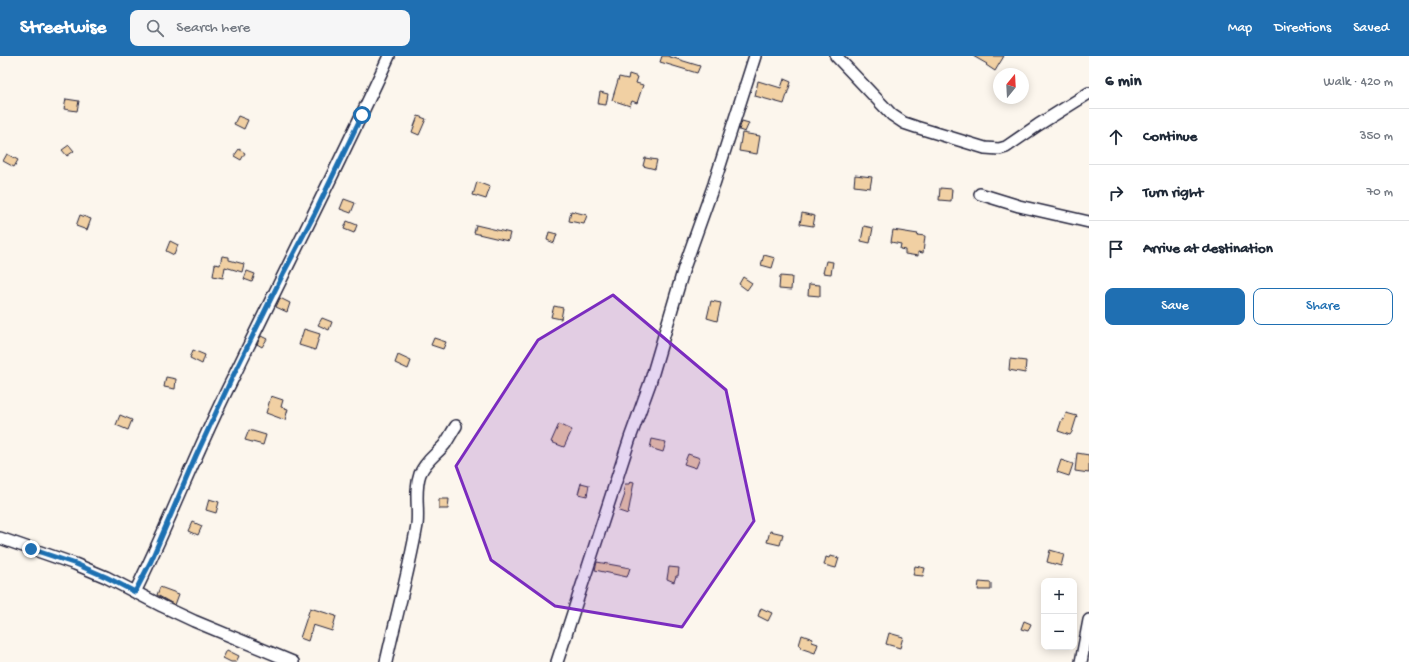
<!DOCTYPE html>
<meta charset="utf-8">
<style>
:root{--surface:#fff;--page:#f6f6f7;--text:#1f2937;--muted:#747a83;--line:#e0e1e3;--accent:#1f6fb2}
body{margin:0;font-family:"Gochi Hand",sans-serif;background:var(--page);color:var(--text)}
.controls{position:absolute;right:12px;bottom:12px;display:grid;overflow:hidden;border-radius:8px;box-shadow:0 2px 10px #0003}
.controls button{width:36px;height:36px;display:grid;place-items:center;padding:0;border:0;border-bottom:1px solid var(--line);background:var(--surface);color:var(--text);font:20px sans-serif}
.compass{position:absolute;left:993px;top:12px;width:36px;height:36px;border-radius:50%;background:var(--surface);box-shadow:0 2px 10px #0003;rotate:18deg}
.stop{position:absolute;width:12px;height:12px;margin:-9px;border:3px solid #1f6fb2;border-radius:50%;background:#fff}
.stop.end{background:#1f6fb2;border-color:#fff;box-shadow:0 1px 4px #0008}
.list{margin:0;padding:0;list-style:none}
h2{display:flex;justify-content:space-between;align-items:center;height:52px;margin:0;padding:0 16px;font-size:17px}
h2 small{font-size:13px;font-weight:400;color:var(--muted)}
.list li{display:grid;grid-template-columns:26px 1fr auto;gap:12px;align-items:center;box-sizing:border-box;height:56px;padding:0 16px;border-top:1px solid var(--line)}
.list b{display:block;font-size:15px;white-space:nowrap}
.list em{font-size:13px;font-style:normal;color:var(--muted)}
.actions{display:flex;gap:8px;padding:12px 16px}
.actions a{flex:1;padding:9px 0;border:1px solid var(--accent);border-radius:8px;text-align:center;font-size:14px;color:var(--accent)}
.actions .main{background:var(--accent);color:#fff}
.icon{flex:none;width:22px;height:22px;fill:none;stroke:currentColor;stroke-width:2;stroke-linecap:round;stroke-linejoin:round}
.map{position:relative;flex:none;width:1089px;height:606px;overflow:hidden}
header{display:flex;align-items:center;gap:24px;box-sizing:border-box;height:56px;padding:0 20px;background:var(--accent);color:#fff}
header strong{font-size:19px}
nav{display:flex;gap:22px;margin-inline-start:auto;font-size:14px}
.search{width:280px;height:36px;background:var(--page);display:flex;align-items:center;gap:10px;box-sizing:border-box;padding:0 14px;border-radius:8px;color:var(--muted);font-size:15px}
main{display:flex}
aside{flex:1;background:var(--surface)}
.map>svg:first-child{display:block}
.building{fill:#f1d0a3;stroke:#22223b}
.lines{fill:none;stroke-linecap:round;stroke-linejoin:round}
.street-casing{stroke:#22223b;stroke-width:14}
.street{stroke:#fff;stroke-width:11}
.route{stroke:#1f6fb2;stroke-width:5}
.marked{fill:#7b2cbf;fill-opacity:0.2;stroke:#7b2cbf;stroke-width:3;stroke-linejoin:round}
</style>
<header>
<strong>Streetwise</strong>
<div class="search"><svg class="icon" aria-label="search" viewBox="0 0 24 24"><circle cx="10" cy="10" r="6"/><path d="M15 15l6 6"/></svg>Search here</div>
<nav><a>Map</a><a>Directions</a><a>Saved</a></nav>
</header>
<main>
<div class="map">
<svg width="1089" height="606" viewBox="0 0 1089 606">
<rect width="100%" height="100%" fill="#fcf6ed"/>
<filter id="ink" filterUnits="userSpaceOnUse"><feTurbulence type="fractalNoise" baseFrequency=".025" numOctaves="2"/><feDisplacementMap in="SourceGraphic" scale="8" xChannelSelector="R" yChannelSelector="G"/><feConvolveMatrix kernelMatrix="1 2 1 2 8 2 1 2 1" color-interpolation-filters="sRGB"/></filter>
<g filter="url(#ink)">
<g class="building">
<polygon points="662,0 667,0 700,10 697,17 660,6"/>
<polygon points="973,0 1004,0 995,15 986,9 987,8"/>
<polygon points="629,18 638,21 636,27 643,29 637,47 632,45 630,50 612,44 619,21 628,23"/>
<polygon points="784,23 791,26 784,48 755,40 758,25 781,32"/>
<polygon points="600,36 608,38 606,49 598,48"/>
<polygon points="66,43 79,45 77,55 64,53"/>
<polygon points="238,60 248,64 244,73 234,68"/>
<polygon points="418,60 426,63 419,79 412,76"/>
<polygon points="742,65 749,67 745,76 739,74"/>
<polygon points="742,77 760,80 757,98 739,95"/>
<polygon points="69,89 74,95 67,100 62,94"/>
<polygon points="239,93 245,97 241,104 234,100"/>
<polygon points="7,98 18,104 14,111 3,105"/>
<polygon points="645,102 657,104 655,113 643,110"/>
<polygon points="855,119 872,121 870,132 854,130"/>
<polygon points="477,126 490,131 486,143 473,139"/>
<polygon points="940,132 952,133 951,145 939,144"/>
<polygon points="344,143 355,147 351,157 340,153"/>
<polygon points="571,155 587,159 584,168 569,165"/>
<polygon points="802,157 815,160 813,170 800,168"/>
<polygon points="80,159 91,163 87,174 76,170"/>
<polygon points="347,165 357,169 354,177 344,173"/>
<polygon points="476,169 510,177 508,185 474,177"/>
<polygon points="864,170 873,172 870,187 861,185"/>
<polygon points="893,174 918,178 917,179 925,180 923,197 918,196 918,200 905,198 905,194 900,193 901,188 891,186"/>
<polygon points="549,176 557,178 554,187 547,184"/>
<polygon points="170,185 178,189 174,199 166,195"/>
<polygon points="764,199 775,202 772,212 761,209"/>
<polygon points="222,200 229,201 229,204 244,208 242,216 225,211 223,222 213,220 215,208 220,209"/>
<polygon points="826,205 833,206 831,218 823,217"/>
<polygon points="247,215 255,218 252,226 244,223"/>
<polygon points="780,220 792,221 791,234 779,233"/>
<polygon points="743,221 752,227 747,234 739,228"/>
<polygon points="809,228 820,229 820,240 808,239"/>
<polygon points="280,242 290,247 287,256 276,251"/>
<polygon points="711,245 721,247 717,265 707,262"/>
<polygon points="554,250 563,252 561,263 551,261"/>
<polygon points="322,262 332,266 329,274 318,269"/>
<polygon points="304,273 320,278 315,294 299,289"/>
<polygon points="261,280 267,283 262,291 257,288"/>
<polygon points="434,282 446,286 443,293 431,289"/>
<polygon points="193,294 205,299 202,308 190,302"/>
<polygon points="398,299 411,305 408,313 395,307"/>
<polygon points="1010,303 1026,305 1025,317 1009,314"/>
<polygon points="166,321 176,323 175,333 164,331"/>
<polygon points="271,340 283,344 281,351 288,353 285,364 266,357"/>
<polygon points="1066,357 1077,360 1072,376 1070,379 1058,375 1062,363 1064,364"/>
<polygon points="120,359 132,364 128,374 116,369"/>
<polygon points="559,368 572,374 564,391 551,386"/>
<polygon points="249,374 266,379 263,389 245,384"/>
<polygon points="652,383 666,386 663,396 650,392"/>
<polygon points="1077,397 1089,399 1089,417 1075,415"/>
<polygon points="688,398 700,402 696,412 684,408"/>
<polygon points="1061,404 1073,408 1069,420 1057,416"/>
<polygon points="630,425 634,426 628,458 619,455 625,438 623,437 625,428 629,428"/>
<polygon points="581,427 589,429 587,440 578,438"/>
<polygon points="209,443 219,446 216,457 206,454"/>
<polygon points="439,443 449,443 448,453 439,453"/>
<polygon points="193,466 202,470 198,479 189,475"/>
<polygon points="770,475 783,478 780,489 767,486"/>
<polygon points="1050,494 1064,498 1061,510 1047,506"/>
<polygon points="830,500 839,502 836,512 824,509 826,501 829,502"/>
<polygon points="597,506 630,512 627,521 595,514"/>
<polygon points="915,510 925,512 923,520 913,519"/>
<polygon points="669,511 679,512 678,520 676,520 674,526 667,523"/>
<polygon points="979,526 991,527 991,534 978,534"/>
<polygon points="160,531 179,538 175,549 157,539"/>
<polygon points="310,552 336,560 332,575 313,569 308,585 300,582"/>
<polygon points="761,552 772,557 768,565 758,560"/>
<polygon points="1024,565 1031,568 1028,575 1021,573"/>
<polygon points="889,577 903,581 900,592 886,588"/>
<polygon points="802,579 813,583 812,586 818,588 815,597 800,592 801,590 799,589"/>
<polygon points="227,594 239,600 236,606 231,606 223,602"/>
</g>
<g class="lines">
<defs>
<g id="street">
<polyline points="836,0 892,59 904,67 916,71 985,92 999,93 1006,91 1038,69 1089,37"/>
<polyline points="980,138 1019,150 1089,166"/>
<polyline points="0,482 75,508 106,521 162,550 194,565 293,606"/>
<path d="M135,536C170,466 197,393 232,324C284,216 339,109 389,0"/>
<path d="M386,606C396,561 409,515 417,469C419,452 414,435 420,418C426,404 436,399 445,388C449,382 452,376 456,370"/>
<polyline points="557,606 630,382 650,327 684,212 714,128 755,0"/>
<polyline points="1081,606 1089,564"/>
</g>
</defs>
<use href="#street" class="street-casing"/>
<use href="#street" class="street"/>
</g>
</g>
<g class="lines" filter="url(#ink)">
<polyline class="route" points="31,493 76,508 106,521 135,536 151,505 196,400 231,324 284,216 314,159 362,59"/>
</g>
<path class="marked" d="M613,239L726,334L754,465L682,571L555,550L491,504L456,410L538,284Z"/>
</svg>
<div class="controls">
<button>+</button>
<button>−</button>
</div>
<svg class="compass" viewBox="-18 -18 36 36"><path d="M0-13l5 13h-10z" fill="#e53935"/><path d="M0 13l5-13h-10z" fill="#747a83"/></svg>
<div class="stop" style="left:362px;top:59px"></div>
<div class="stop end" style="left:31px;top:493px"></div>
</div>
<aside>
<h2>6 min<small>Walk · 420 m</small></h2>
<ul class="list">
<li><svg class="icon" aria-label="ahead" viewBox="0 0 24 24"><path d="M12 20V5M6 11l6-6 6 6"/></svg><div><b>Continue</b></div><em>350 m</em></li>
<li><svg class="icon" aria-label="right" viewBox="0 0 24 24"><path d="M7 20v-9h11M14 6l5 5-5 5"/></svg><div><b>Turn right</b></div><em>70 m</em></li>
<li><svg class="icon" aria-label="arrive" viewBox="0 0 24 24"><path d="M6 21V4h12l-3 4 3 4H6"/></svg><div><b>Arrive at destination</b></div></li>
</ul>
<div class="actions"><a class="main">Save</a><a>Share</a></div>
</aside>
</main>
